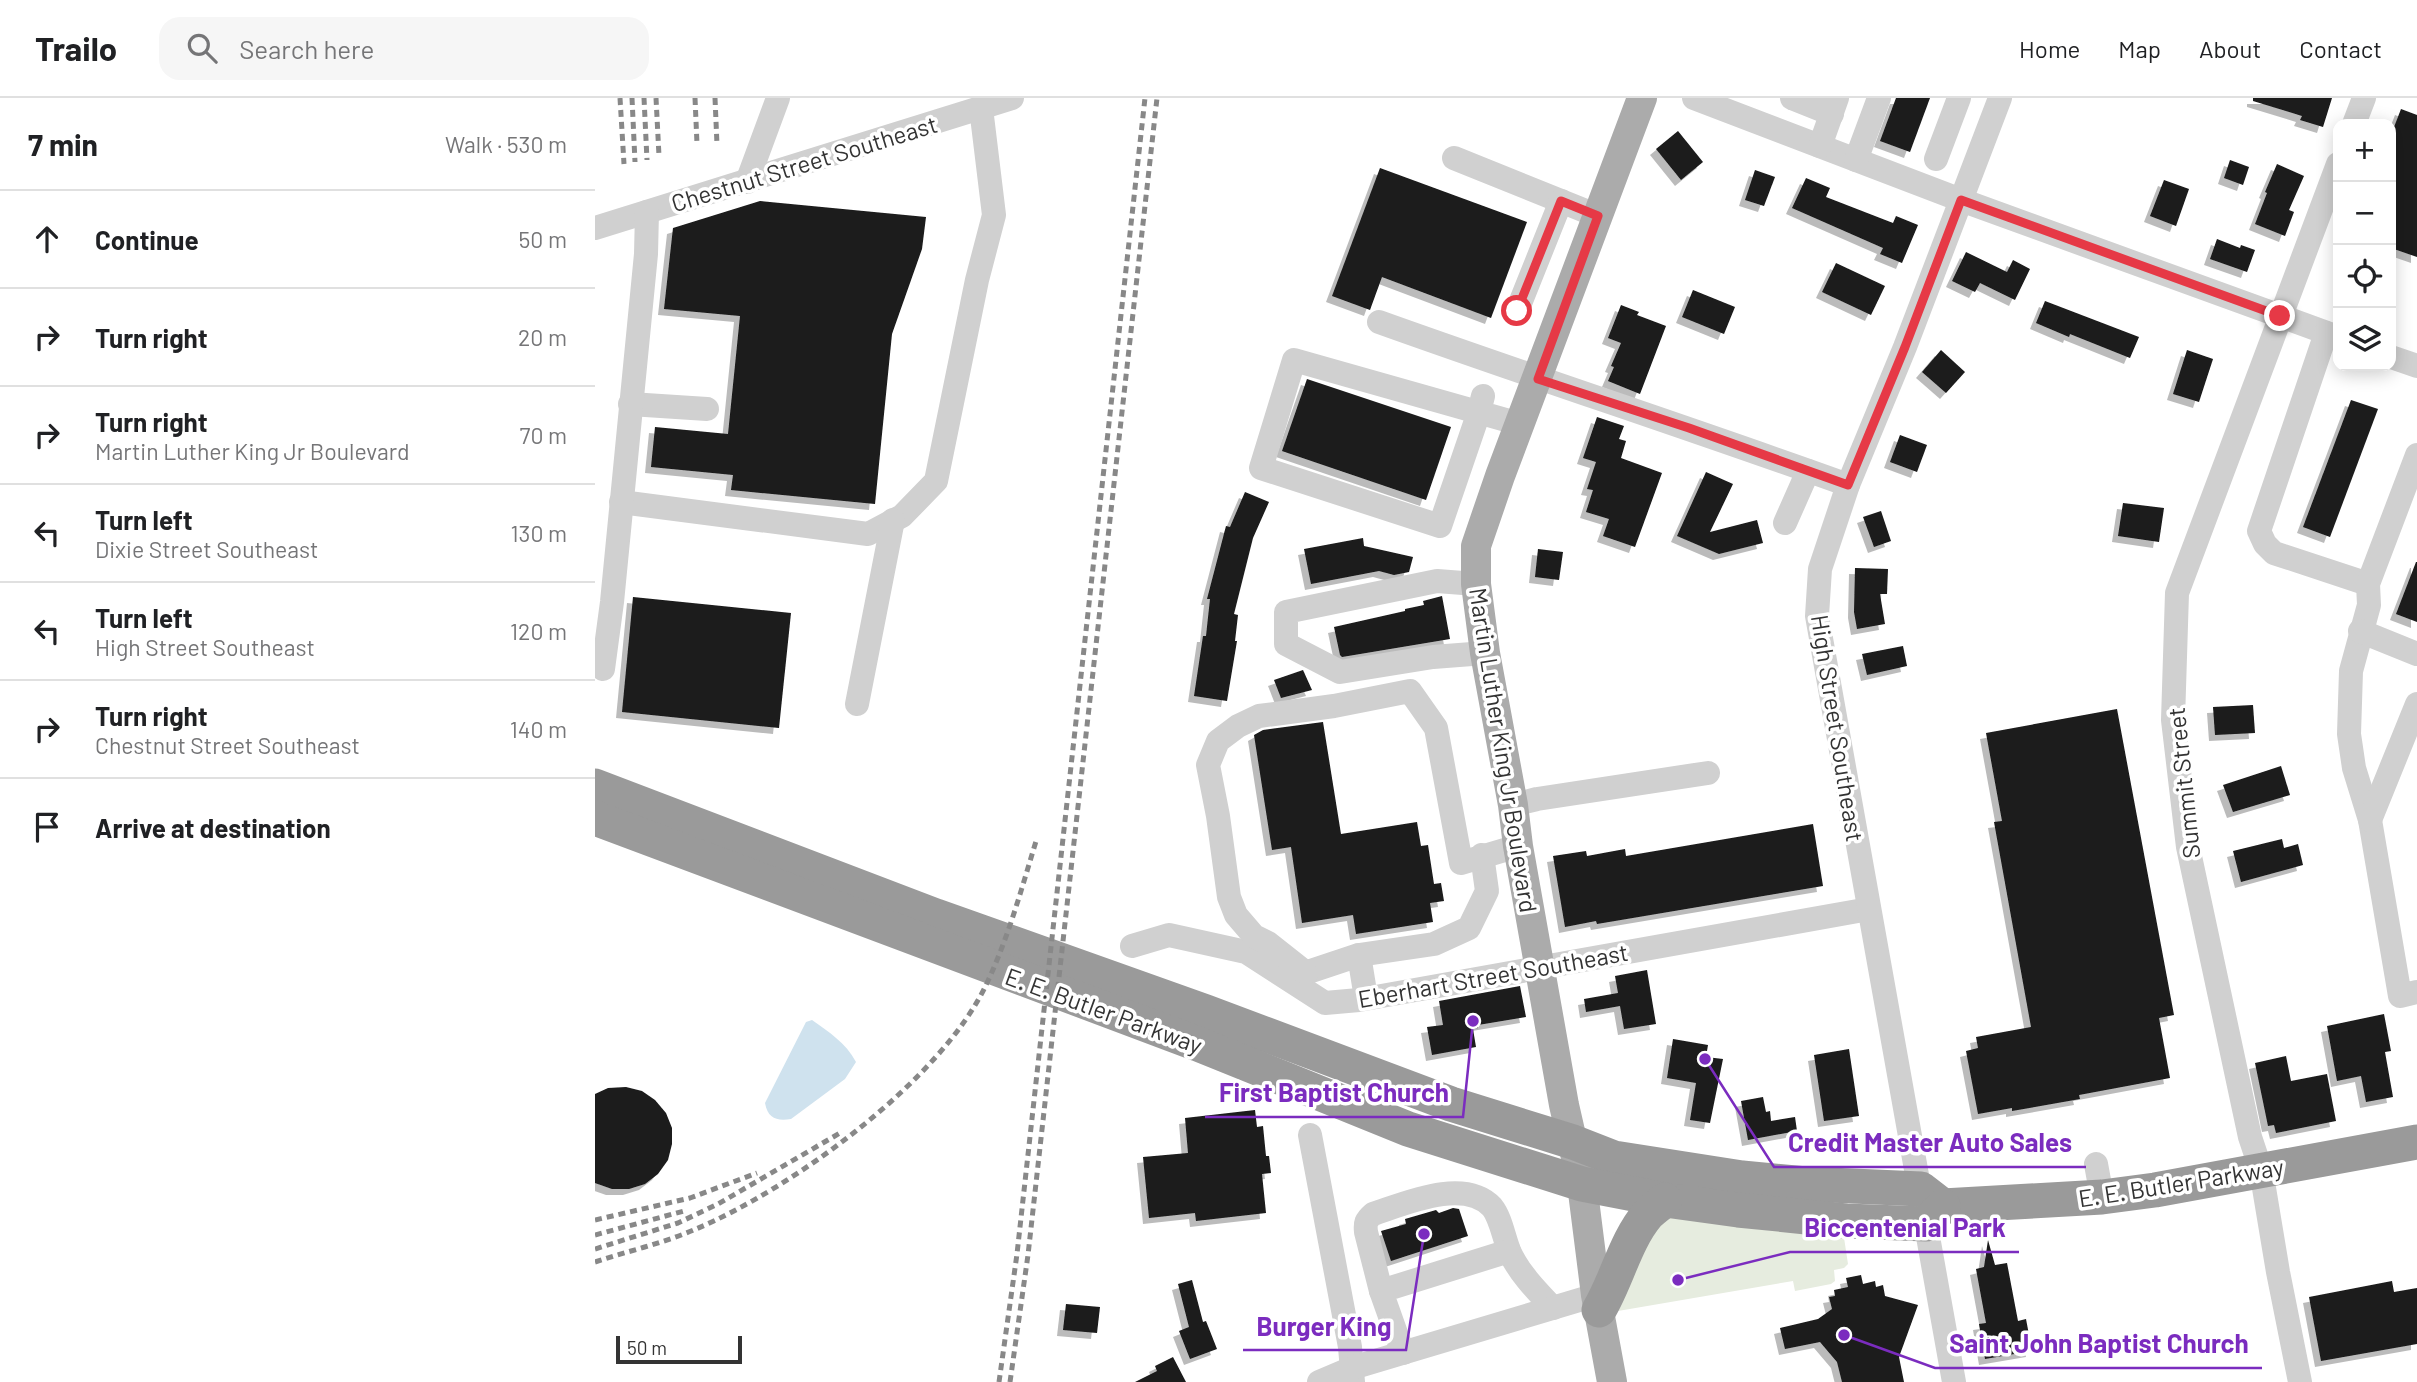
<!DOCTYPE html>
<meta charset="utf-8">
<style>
:root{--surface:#fff;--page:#f6f6f6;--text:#202124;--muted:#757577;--line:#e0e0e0}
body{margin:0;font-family:Barlow,sans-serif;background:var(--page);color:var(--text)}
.controls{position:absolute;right:21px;top:21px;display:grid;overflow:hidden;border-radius:14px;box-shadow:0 4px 18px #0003}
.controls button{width:63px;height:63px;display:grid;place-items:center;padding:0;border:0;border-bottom:2px solid var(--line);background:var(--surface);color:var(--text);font:35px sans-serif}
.scale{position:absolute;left:21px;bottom:18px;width:126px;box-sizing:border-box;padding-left:7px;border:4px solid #333;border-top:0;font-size:19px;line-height:24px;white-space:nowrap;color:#333;-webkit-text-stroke:5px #fff;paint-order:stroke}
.stop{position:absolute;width:21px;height:21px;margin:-16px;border:5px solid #e63946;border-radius:50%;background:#fff}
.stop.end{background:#e63946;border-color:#fff;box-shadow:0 2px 7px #0008}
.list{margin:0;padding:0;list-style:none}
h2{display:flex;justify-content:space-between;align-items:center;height:91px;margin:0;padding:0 28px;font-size:30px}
h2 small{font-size:23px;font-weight:400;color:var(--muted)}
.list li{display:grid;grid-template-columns:46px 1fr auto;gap:21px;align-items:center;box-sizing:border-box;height:98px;padding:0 28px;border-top:2px solid var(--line)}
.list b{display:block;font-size:26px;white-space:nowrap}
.list p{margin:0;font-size:23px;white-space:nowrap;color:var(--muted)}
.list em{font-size:23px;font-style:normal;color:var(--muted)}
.icon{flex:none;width:38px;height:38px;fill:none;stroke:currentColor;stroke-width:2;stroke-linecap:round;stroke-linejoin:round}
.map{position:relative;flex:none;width:1822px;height:1284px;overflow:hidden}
header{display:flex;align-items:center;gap:42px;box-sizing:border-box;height:98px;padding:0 35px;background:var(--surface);border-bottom:2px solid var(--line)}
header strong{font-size:33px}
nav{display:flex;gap:38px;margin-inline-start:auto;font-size:24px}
.search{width:490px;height:63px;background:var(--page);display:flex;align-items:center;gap:18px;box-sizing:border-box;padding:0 24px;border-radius:21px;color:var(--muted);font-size:26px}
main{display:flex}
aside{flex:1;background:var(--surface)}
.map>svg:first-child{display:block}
.green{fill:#e6ecdf}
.water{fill:#cfe2ee}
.building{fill:#1a1a1a;filter:url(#shadow)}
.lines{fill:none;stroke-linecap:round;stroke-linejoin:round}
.minor{stroke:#d0d0d0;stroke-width:24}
.major{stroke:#ababab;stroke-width:30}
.highway{stroke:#9a9a9a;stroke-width:35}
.rail{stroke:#888;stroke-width:5;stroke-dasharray:7 5;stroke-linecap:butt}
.route{stroke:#e63946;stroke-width:9}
.labels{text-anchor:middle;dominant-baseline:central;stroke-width:7;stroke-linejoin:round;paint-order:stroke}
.street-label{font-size:24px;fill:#333;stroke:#fff}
.leader{fill:none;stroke:#7b2cbf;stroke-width:2.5}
.callout-dot{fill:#7b2cbf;stroke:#fff;stroke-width:2.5}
.callout-label{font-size:26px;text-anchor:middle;font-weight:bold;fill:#7b2cbf;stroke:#fff;stroke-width:7;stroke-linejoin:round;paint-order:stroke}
</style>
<header>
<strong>Trailo</strong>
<div class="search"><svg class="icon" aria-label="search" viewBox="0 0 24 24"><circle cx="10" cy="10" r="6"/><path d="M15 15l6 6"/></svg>Search here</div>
<nav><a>Home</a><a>Map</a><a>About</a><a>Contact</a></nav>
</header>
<main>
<aside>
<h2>7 min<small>Walk · 530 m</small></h2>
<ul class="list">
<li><svg class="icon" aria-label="ahead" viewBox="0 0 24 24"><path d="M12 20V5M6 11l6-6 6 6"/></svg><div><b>Continue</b></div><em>50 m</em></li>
<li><svg class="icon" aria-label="right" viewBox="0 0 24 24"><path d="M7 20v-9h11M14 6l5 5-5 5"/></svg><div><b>Turn right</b></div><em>20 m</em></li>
<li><svg class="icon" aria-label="right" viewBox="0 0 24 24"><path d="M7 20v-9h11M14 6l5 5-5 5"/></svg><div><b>Turn right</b><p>Martin Luther King Jr Boulevard</p></div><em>70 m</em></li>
<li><svg class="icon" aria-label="left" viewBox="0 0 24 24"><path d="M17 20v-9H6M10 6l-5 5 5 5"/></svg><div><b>Turn left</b><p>Dixie Street Southeast</p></div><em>130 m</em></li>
<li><svg class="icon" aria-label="left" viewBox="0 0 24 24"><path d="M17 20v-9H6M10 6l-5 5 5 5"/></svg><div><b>Turn left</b><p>High Street Southeast</p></div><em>120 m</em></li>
<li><svg class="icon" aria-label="right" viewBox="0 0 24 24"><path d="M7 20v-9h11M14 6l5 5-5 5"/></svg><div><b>Turn right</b><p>Chestnut Street Southeast</p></div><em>140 m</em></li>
<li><svg class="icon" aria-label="arrive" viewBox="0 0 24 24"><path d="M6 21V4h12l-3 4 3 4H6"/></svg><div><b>Arrive at destination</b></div></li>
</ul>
</aside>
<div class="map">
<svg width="1822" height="1284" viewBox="0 0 1822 1284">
<defs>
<filter id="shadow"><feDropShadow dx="-6" dy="6" stdDeviation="0" flood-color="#0004"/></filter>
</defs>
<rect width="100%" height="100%" fill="#fff"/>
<polygon class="green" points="1063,1119 1248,1133 1253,1166 1249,1170 1239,1172 1240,1183 1236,1186 1200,1193 1198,1183 1023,1213"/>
<path class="water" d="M217,922C234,934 251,945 261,964L250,981L196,1021C182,1023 173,1021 170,1005L211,924Z"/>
<g class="building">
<polygon points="1301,0 1335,0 1315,54 1285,43"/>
<polygon points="1658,0 1737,0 1728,29 1705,22 1707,18 1658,3"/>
<polygon points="1806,11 1822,17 1822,159 1796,150 1796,37"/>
<polygon points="1083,33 1108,64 1086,82 1061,51"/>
<polygon points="1635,62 1654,69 1648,87 1629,80"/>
<polygon points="1682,66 1709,78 1694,112 1699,114 1690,138 1660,126 1672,95 1670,94"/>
<polygon points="785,70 932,124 896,220 787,179 775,212 737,198"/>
<polygon points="1160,72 1180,79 1169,108 1150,102"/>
<polygon points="1211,80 1235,90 1231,99 1298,125 1301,118 1323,127 1307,165 1285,156 1288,150 1197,110"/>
<polygon points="1569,82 1594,91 1581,128 1555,118"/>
<polygon points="165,103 331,119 327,151 297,236 280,406 136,392 138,377 56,369 60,329 133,336 145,218 69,211 78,130"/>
<polygon points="1622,141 1645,150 1646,147 1660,152 1652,174 1615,161"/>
<polygon points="1371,154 1412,174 1418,162 1435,171 1420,202 1385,185 1380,194 1357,183"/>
<polygon points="1241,165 1290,188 1276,217 1227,194"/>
<polygon points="1098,192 1140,209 1129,236 1087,219"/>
<polygon points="1450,203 1544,239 1535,260 1475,236 1474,239 1441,225"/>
<polygon points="1026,207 1044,214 1042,217 1071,228 1045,296 1013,283 1019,269 1016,268 1026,245 1013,240"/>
<polygon points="1346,252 1370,274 1351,295 1327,274"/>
<polygon points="1592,252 1618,261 1604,304 1578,296"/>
<polygon points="712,281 856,329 831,402 687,353"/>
<polygon points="1756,302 1783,311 1735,439 1708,429"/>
<polygon points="1002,319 1029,328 1024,341 1031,343 1026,360 1067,375 1040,449 1008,438 1014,421 991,414 998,392 992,391 1001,364 988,360"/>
<polygon points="1305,337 1332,347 1322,374 1295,364"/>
<polygon points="1111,374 1138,386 1115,434 1162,422 1168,445 1124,456 1082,438"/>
<polygon points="650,394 674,404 658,440 639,516 643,517 640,543 642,543 632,603 599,598 608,538 611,538 615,501 612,501 631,428 635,429"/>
<polygon points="1528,405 1569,410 1564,444 1523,438"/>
<polygon points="1286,413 1296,443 1279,449 1268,419"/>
<polygon points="768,440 769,448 818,459 814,474 799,477 784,473 716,486 709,451"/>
<polygon points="943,451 968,454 964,482 940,479"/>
<polygon points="1821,464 1822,464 1822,524 1801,516"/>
<polygon points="1260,470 1293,471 1292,496 1285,496 1290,526 1262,531 1259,514"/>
<polygon points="847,498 855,541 747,559 745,557 739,529 810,513 810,511 829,507 828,503"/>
<polygon points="38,499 196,515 184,630 27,614"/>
<polygon points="1308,548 1312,568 1272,577 1267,556"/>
<polygon points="708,572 717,592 686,600 679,582"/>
<polygon points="1658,607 1660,635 1620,637 1618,609"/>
<polygon points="1522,611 1579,917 1564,920 1575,980 1484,997 1485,1001 1417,1013 1417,1010 1383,1016 1371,953 1383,950 1381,939 1436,929 1399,724 1407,723 1391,635"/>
<polygon points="728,624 746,736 822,724 826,748 833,747 839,786 846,785 849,803 835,805 838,824 761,836 758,817 707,825 696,749 677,752 659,637 668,632"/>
<polygon points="1686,668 1695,697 1638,714 1628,687"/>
<polygon points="1218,726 1228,788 1002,826 1001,823 970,829 958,758 991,753 992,758 1030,751 1031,758"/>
<polygon points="1687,741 1689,750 1703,746 1708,767 1646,784 1638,753"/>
<polygon points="1052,872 1061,926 1029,931 1025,908 991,914 989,901 1023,895 1020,878"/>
<polygon points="925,888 931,919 883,927 883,930 878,931 881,949 837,957 832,929 848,927 844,903"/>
<polygon points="1789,916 1796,953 1790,954 1798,999 1771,1004 1766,978 1742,983 1732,928"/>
<polygon points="1078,941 1113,947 1111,959 1128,961 1115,1025 1095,1022 1101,985 1072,980"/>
<polygon points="1254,951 1264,1018 1229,1023 1219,957"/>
<polygon points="1691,958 1696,983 1732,976 1741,1023 1681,1035 1679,1027 1673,1028 1660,965"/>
<polygon points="31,989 47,993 60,1002 71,1015 77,1030 77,1046 73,1062 63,1076 50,1086 34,1091 17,1091 0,1085 0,996 13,990"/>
<polygon points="1168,999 1171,1014 1175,1013 1176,1023 1200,1019 1202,1033 1153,1042 1146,1003"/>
<polygon points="660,1012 662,1029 668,1028 671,1058 674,1058 676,1075 667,1076 671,1115 601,1123 600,1115 554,1120 548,1059 593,1055 590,1020"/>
<polygon points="858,1110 864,1111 873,1138 796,1163 786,1133 811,1126 810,1121 841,1112 844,1115"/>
<polygon points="1393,1142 1400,1167 1412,1165 1423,1223 1431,1221 1437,1253 1390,1261 1384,1226 1391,1225 1381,1171 1389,1169"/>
<polygon points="1266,1177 1268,1186 1280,1183 1281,1189 1288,1187 1290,1198 1323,1207 1304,1259 1309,1284 1247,1284 1242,1264 1225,1244 1190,1251 1185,1230 1223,1221 1237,1211 1234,1199 1240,1198 1239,1192 1253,1189 1251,1180"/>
<polygon points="597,1182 608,1224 611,1223 622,1251 595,1261 584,1233 594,1229 583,1186"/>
<polygon points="1797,1183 1799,1194 1822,1190 1822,1246 1726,1263 1714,1199"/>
<polygon points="471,1206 505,1209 502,1235 468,1232"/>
<polygon points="578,1259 591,1284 540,1284 562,1273 560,1268"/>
</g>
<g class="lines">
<g class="minor">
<polyline points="1099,0 1366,102 1743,239"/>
<polyline points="1197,0 1237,16"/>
<polyline points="1759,26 1769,0"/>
<polyline points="1225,48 1242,0"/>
<polyline points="859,60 1003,118"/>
<polyline points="1341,61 1364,0"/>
<polyline points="1261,62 1284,0"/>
<polyline points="152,84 183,0"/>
<polyline points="0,130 417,0"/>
<polyline points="922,213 966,103"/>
<path d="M784,224C940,280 1098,331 1253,387"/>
<polyline points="1731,235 1664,433 1670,446 1679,455 1773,486"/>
<polyline points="1796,259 1822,268"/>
<polyline points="888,298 884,314 845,428 666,370 699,262 925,326"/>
<polyline points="35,306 112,311"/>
<polyline points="1822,357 1773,486 1774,507 1756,573 1754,636 1759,670 1775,722 1805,898 1822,894"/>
<polyline points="26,404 273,436 307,418 341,383 382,182 399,117 386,10"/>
<polyline points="1190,425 1213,373"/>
<polyline points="881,486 842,483 691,514 691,546 745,574 838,559 890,555"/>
<polyline points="1765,533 1822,556"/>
<polyline points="8,571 17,504 51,156 52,114"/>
<polyline points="262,606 298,422"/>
<polyline points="918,707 942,701 1113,675"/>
<polyline points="1775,722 1822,606"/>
<polyline points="537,848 574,837 651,854 730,905 764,902 1274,811"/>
<polyline points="764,857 839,846 874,830 892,793 887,757"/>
<polyline points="710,875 764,857 771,900"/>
<polyline points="711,875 673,845 659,838 641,817 634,799 623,718 613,667 623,643 643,628 664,618 739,608 815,593 841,630 866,765 923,748"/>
<polyline points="715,1037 755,1249 758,1284"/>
<polyline points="1501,1066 1507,1099"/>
<path d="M786,1193L771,1134C770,1125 771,1122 778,1116C809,1106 869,1079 897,1109C906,1120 909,1141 915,1155C925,1176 942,1193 958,1210"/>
<polyline points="808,1255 786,1193 914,1153"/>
<polyline points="724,1284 757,1270 1001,1197"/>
<polyline points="1359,1284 1222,518 1225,471 1253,387 1310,249 1405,0"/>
<polyline points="1705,1284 1683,1174 1666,1072 1655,1039 1593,749 1578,622 1582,495 1743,66"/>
</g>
<polyline class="major" points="1017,1284 1001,1197 987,1086 969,1007 923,748 918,707 890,555 881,486 881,448 905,378 1047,0"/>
<g class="highway">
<polyline points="0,688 341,818 611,914 856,1006 978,1044 1019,1060 1147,1080 1211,1086 1326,1091 1348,1108 1507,1099 1560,1092 1822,1044"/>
<polyline points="0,720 603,946 813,1031 987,1086 1070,1102 1143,1112 1251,1123 1331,1126 1348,1108"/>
<path d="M1004,1212C1022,1182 1030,1143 1053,1116C1058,1111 1065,1106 1070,1102"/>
</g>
<g class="rail">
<polyline points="25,0 29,66"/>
<polyline points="37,0 40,64"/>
<polyline points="49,0 52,62"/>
<polyline points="61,0 64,58"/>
<polyline points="100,0 102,46"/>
<polyline points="120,0 122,47"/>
<polyline points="0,1122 95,1100 162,1075"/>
<polyline points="0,1137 89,1113"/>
<polyline points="0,1151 83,1125 123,1106 245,1035"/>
<path d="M0,1164C33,1153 69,1145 101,1131C198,1090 347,982 392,885C414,838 427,789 442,740"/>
<polyline points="404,1284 422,1156 550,0"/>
<polyline points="415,1284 433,1157 562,0"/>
</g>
</g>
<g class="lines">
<polyline class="route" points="922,213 966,103 1003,118 943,281 1094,330 1253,387 1310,249 1366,102 1685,218"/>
</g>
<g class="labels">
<g class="street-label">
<text transform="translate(209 65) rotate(-17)">Chestnut Street Southeast</text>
<text transform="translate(1243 630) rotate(81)">High Street Southeast</text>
<text transform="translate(909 652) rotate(81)">Martin Luther King Jr Boulevard</text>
<text transform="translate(1588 685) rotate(-96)">Summit Street</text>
<text transform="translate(898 877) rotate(-10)">Eberhart Street Southeast</text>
<text transform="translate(509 912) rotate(20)">E. E. Butler Parkway</text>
<text transform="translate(1586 1084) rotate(-9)">E. E. Butler Parkway</text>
</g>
</g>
<path class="leader" d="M878 923L868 1019H610M1110 961L1179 1069H1491M1083 1182L1195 1154H1424M829 1136L811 1252H648M1249 1237L1340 1270H1667"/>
<g class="callout-dot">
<circle cx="878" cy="923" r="7"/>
<circle cx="1110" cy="961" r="7"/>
<circle cx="1083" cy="1182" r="7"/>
<circle cx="829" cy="1136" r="7"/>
<circle cx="1249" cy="1237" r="7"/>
</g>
<g class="callout-label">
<text x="739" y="1004">First Baptist Church</text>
<text x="1335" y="1054">Credit Master Auto Sales</text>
<text x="1310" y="1139">Biccentenial Park</text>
<text x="729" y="1238">Burger King</text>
<text x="1504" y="1255">Saint John Baptist Church</text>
</g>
</svg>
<div class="controls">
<button>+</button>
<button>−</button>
<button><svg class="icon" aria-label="locate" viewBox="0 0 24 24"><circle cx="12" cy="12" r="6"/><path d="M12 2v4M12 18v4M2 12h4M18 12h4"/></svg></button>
<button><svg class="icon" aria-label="layers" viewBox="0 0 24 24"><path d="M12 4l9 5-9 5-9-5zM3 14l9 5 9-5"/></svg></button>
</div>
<div class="scale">50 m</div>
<div class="stop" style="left:922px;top:213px"></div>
<div class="stop end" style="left:1685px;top:218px"></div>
</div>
</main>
